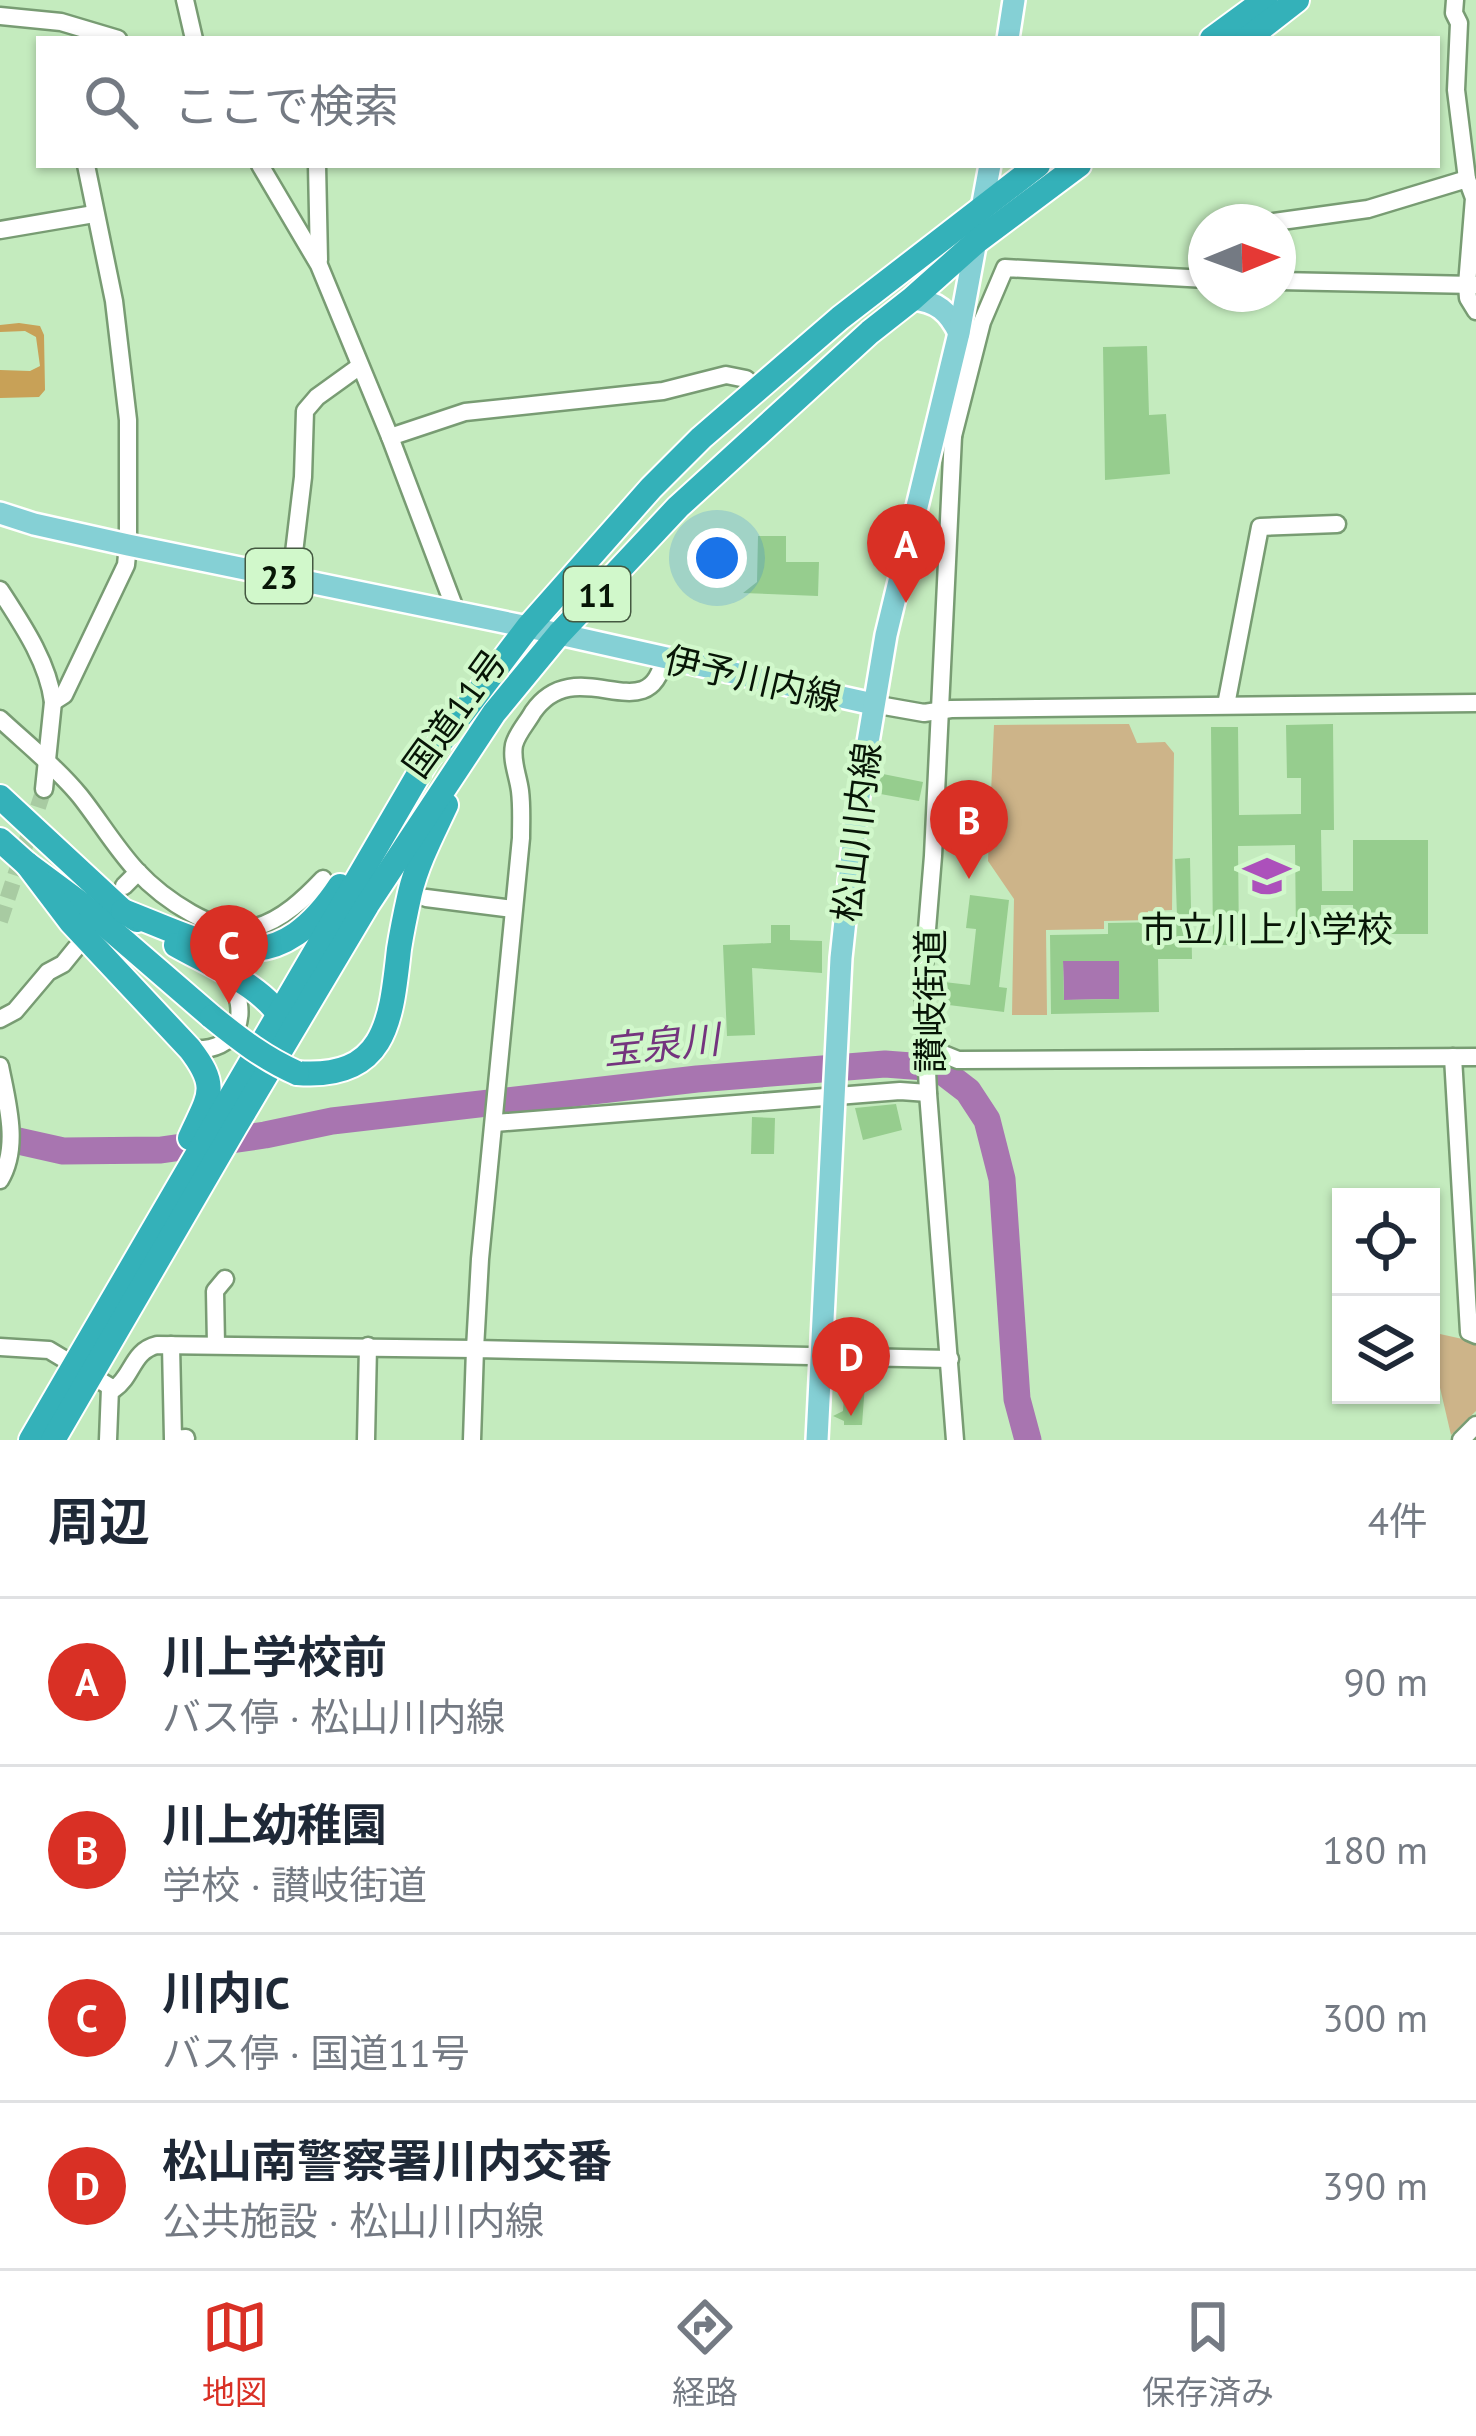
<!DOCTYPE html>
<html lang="ja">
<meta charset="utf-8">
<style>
:root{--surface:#fff;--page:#f2f2f3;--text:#1f2937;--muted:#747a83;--line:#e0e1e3;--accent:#d93025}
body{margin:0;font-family:"PT Sans","Noto Sans JP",sans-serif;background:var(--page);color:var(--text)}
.controls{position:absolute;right:36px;bottom:36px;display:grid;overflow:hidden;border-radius:0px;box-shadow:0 3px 9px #0004}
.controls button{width:108px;height:108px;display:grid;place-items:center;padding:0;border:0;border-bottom:3px solid var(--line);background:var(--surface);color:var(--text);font:60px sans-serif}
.compass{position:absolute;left:1188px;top:204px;width:108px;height:108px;border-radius:50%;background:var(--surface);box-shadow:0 3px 9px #0004;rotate:89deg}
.you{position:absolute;left:717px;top:558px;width:42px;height:42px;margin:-30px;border:9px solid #fff;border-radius:50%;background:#1a73e8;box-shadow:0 0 0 18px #1a73e833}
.badge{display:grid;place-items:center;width:78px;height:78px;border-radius:50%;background:var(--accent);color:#fff;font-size:39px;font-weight:700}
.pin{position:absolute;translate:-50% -99px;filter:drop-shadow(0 3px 6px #0008)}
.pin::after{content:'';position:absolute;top:63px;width:42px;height:36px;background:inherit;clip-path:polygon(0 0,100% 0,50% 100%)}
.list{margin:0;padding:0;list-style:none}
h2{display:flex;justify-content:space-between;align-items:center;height:156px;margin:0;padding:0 48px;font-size:51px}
h2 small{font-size:39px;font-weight:400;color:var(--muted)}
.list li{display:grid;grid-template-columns:78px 1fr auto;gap:36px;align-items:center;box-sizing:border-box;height:168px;padding:0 48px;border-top:3px solid var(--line)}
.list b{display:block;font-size:45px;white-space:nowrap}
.list p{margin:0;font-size:39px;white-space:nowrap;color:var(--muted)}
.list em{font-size:39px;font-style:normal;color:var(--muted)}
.icon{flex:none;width:66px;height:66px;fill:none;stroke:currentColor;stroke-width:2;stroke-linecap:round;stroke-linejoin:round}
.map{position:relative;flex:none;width:1476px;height:1440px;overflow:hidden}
.search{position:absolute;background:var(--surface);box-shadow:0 3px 9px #0004;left:36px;right:36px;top:36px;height:132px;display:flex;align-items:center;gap:30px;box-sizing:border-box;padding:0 42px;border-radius:0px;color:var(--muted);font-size:45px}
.sheet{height:828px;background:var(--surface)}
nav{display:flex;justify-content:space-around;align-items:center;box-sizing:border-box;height:168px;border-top:3px solid var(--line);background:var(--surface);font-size:33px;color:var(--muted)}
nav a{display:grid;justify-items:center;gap:6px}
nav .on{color:var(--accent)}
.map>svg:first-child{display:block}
.green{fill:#cdb489}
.forest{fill:#c8a157}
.water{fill:#a875b0}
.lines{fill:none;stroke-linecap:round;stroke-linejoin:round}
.river{stroke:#a875b0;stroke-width:27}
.building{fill:#96cd8e;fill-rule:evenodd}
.minor-tunnel{stroke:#a8cba2;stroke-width:16;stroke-dasharray:16 8;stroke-linecap:butt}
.minor-casing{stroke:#789c73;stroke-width:21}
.major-casing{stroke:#fff;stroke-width:26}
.highway-casing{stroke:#fff;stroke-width:28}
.minor{stroke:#fff;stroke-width:16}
.major{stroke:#85d0d5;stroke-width:21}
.highway{stroke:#34b1b9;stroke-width:24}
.highway-bridge-casing{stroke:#fff;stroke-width:28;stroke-linecap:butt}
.highway-bridge{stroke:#34b1b9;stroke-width:24}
.labels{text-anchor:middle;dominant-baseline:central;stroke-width:9;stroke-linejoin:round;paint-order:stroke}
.shield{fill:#d1f8cb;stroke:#445941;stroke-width:3}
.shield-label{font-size:33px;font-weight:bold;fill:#071506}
.street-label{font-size:36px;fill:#071506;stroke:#d1f8cb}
.poi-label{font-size:36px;fill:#071506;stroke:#d1f8cb}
.water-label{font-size:39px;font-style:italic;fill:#74347e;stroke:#d1f8cb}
</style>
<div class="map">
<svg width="1476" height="1440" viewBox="0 0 1476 1440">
<rect width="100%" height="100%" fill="#c4ebbe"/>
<g class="green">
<polygon points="1129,724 1137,743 1165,742 1174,753 1172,910 1148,911 1148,920 1104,921 1104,929 1046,930 1047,1015 1012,1015 1014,899 988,861 994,725"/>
<polygon points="1431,1332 1476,1342 1476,1411 1451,1435 1431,1349"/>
</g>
<polygon class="forest" points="19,323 40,326 44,335 45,390 39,397 0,398 0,370 30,371 40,366 36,337 25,331 0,332 0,325"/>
<polygon class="water" points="1063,961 1119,961 1119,999 1064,1000"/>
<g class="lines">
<polyline class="river" points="0,1137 63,1151 161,1150 265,1135 332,1121 697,1079 885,1064 938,1068 968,1091 987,1120 1002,1179 1017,1399 1028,1440"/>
</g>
<g class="building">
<polygon points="1147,346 1149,415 1166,414 1170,474 1105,480 1103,347"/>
<polygon points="758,536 786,536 786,562 819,562 818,596 743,593 757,582"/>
<polygon points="1333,724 1334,830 1321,830 1322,891 1353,891 1353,840 1428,840 1428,934 1353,934 1353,905 1321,905 1321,934 1296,934 1295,845 1238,846 1239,945 1213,945 1211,727 1238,727 1239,815 1301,814 1301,778 1287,778 1286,725"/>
<polygon points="878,773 923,782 919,801 875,793"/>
<path d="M1190,858L1192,959H1158L1159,1012L1051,1014L1050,935L1108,934V923L1164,922V916H1177L1175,859ZM1063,961H1119V999L1064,1000Z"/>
<polygon points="970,895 1009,900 999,987 1007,988 1004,1012 941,1004 944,982 970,985 976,929 966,928"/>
<polygon points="771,925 790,925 790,940 822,941 822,973 752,968 755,1035 727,1036 723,945 771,943"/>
<polygon points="896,1104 902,1130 863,1140 855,1108"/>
<polygon points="752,1117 775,1118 774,1154 751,1154"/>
<polygon points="846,1370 866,1370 862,1425 844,1425 844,1421 833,1416 843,1411"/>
</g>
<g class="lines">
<polyline class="minor-tunnel" points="0,921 44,789"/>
<defs>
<g id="minor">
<polyline points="185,0 194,39"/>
<polyline points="1455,0 1454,13 1459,23 1456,90 1467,179 1474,198 1467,285 1468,298 1476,311"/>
<polyline points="0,16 61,22 118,39"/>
<polyline points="260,165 319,265 390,437 457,614"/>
<polyline points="317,165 319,260"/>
<polyline points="1274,222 1368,209 1467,179"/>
<polyline points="0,230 94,214"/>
<polyline points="1278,281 1475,285"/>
<polyline points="936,434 953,436 933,856 923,978 928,1093 955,1440"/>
<polyline points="953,436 982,322 1005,268 1206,279"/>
<polyline points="390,437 465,412 663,391 726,375 746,379 756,389"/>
<polyline points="291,578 303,477 305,411 317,397 360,366"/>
<path d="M0,590C22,624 48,662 53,702L44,789"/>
<polyline points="53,702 64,695 126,565 128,545 128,420 114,301 86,165"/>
<polyline points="873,704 924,713 951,709 1476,703"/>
<polyline points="1226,705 1260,527 1337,524"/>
<path d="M0,719C27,744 57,768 80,796C99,820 115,847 136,870C161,897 218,939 256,927C282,920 305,898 323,879"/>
<polyline points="124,886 138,872"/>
<polyline points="426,898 513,909"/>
<polyline points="0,1019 15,1011 48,972 63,964 76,948"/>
<polyline points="926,1047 958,1060 1476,1057"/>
<path d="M190,1049C240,1053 251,1013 228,975"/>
<polyline points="1453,1057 1469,1332 1476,1335"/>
<path d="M0,1066C7,1102 20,1147 0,1180"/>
<polyline points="495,1123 900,1091 928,1093"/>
<polyline points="171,1345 173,1439 186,1438"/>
<polyline points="216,1345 215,1291 225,1279"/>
<path d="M0,1347L49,1350L114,1389C133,1376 132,1351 157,1345L475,1349L480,1259L521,838C521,822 522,807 520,791C518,775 511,761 514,745C517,733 527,723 533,712C577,649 649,734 664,658"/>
<polyline points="108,1440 110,1388"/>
<polyline points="366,1440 368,1346"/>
<polyline points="472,1440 475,1349 950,1359"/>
<polyline points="1461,1440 1476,1425"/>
</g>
<g id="major">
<polyline points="1008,39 1014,0"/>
<path d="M912,299C937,301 949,312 959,333"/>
<polyline points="0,513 34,524 128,545 528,627 873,704"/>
<polyline points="817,1440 841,958 857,808 886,635 959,333 990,165"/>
</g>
<g id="highway">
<polyline points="1212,39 1265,0"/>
<polyline points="1247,39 1297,0"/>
<polyline points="0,797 123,911 137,920"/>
<polyline points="0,840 27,864 81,904 212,1017"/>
<path d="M27,864L71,922L190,1049C220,1088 209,1096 190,1138"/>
<path d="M123,911C214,946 273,987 340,886"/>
<path d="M176,945C211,965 269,988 286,1026"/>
<path d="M297,1073C387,1080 391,1020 399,949C402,930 406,911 410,893C417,863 433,833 446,805"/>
<polyline points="31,1440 427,760 528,627 651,488 701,438 840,318 1038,165"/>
<polyline points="53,1440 235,1127 367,905 494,713 559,634 678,507 870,332 912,299 976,242 1079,165"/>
</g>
</defs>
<use href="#minor" class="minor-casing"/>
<use href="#major" class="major-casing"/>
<use href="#highway" class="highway-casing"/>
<use href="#minor" class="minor"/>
<use href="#major" class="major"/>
<use href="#highway" class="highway"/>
<defs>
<path id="highway-bridge" d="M212,1017C239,1039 265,1059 297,1073"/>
</defs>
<use href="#highway-bridge" class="highway-bridge-casing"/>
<use href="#highway-bridge" class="highway-bridge"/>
</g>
<defs>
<symbol id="school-bare" viewBox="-9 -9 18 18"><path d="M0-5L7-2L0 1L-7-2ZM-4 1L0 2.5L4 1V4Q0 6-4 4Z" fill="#ac50bb" stroke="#d1f8cb" stroke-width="2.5" paint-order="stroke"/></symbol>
</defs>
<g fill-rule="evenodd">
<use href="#school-bare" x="1234" y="843" width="66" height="66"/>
</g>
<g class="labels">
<g class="shield">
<rect x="246" y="549" width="66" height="54" rx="9"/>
<rect x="564" y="567" width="66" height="54" rx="9"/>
</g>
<g class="shield-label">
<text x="279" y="576">23</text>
<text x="597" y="594">11</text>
</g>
<g class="street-label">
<text transform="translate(753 678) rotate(13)">伊予川内線</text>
<text transform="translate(454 713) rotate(-54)">国道11号</text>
<text transform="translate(856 832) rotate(-83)">松山川内線</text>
<text transform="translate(929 1001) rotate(-90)">讃岐街道</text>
</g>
<g class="poi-label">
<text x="1267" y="928">市立川上小学校</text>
</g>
<g class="water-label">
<text transform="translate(661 1044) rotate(-6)">宝泉川</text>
</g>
</g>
</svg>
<div class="controls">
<button><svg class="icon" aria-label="locate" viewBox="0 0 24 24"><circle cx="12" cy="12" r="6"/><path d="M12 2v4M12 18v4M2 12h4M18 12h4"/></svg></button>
<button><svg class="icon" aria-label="layers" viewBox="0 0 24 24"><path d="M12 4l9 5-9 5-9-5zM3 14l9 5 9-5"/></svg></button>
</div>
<svg class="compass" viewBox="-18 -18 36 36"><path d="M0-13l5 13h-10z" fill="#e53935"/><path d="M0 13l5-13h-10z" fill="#747a83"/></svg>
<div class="you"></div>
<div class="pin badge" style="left:906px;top:603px">A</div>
<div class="pin badge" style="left:969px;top:879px">B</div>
<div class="pin badge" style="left:229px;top:1004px">C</div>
<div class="pin badge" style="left:851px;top:1416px">D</div>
<div class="search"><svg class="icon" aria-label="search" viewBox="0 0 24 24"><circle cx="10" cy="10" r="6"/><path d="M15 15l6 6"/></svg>ここで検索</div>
</div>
<section class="sheet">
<h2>周辺<small>4件</small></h2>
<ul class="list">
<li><span class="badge">A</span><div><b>川上学校前</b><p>バス停 · 松山川内線</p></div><em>90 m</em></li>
<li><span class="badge">B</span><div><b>川上幼稚園</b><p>学校 · 讃岐街道</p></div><em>180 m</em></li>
<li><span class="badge">C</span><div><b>川内IC</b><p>バス停 · 国道11号</p></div><em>300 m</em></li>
<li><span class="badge">D</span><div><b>松山南警察署川内交番</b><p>公共施設 · 松山川内線</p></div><em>390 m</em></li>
</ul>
</section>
<nav>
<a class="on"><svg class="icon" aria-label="map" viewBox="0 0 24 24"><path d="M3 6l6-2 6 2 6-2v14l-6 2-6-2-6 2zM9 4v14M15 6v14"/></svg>地図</a>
<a><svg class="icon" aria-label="directions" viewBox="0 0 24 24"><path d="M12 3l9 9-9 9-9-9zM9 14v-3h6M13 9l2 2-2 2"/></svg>経路</a>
<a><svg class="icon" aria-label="saved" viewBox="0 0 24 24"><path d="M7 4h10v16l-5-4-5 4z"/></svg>保存済み</a>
</nav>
